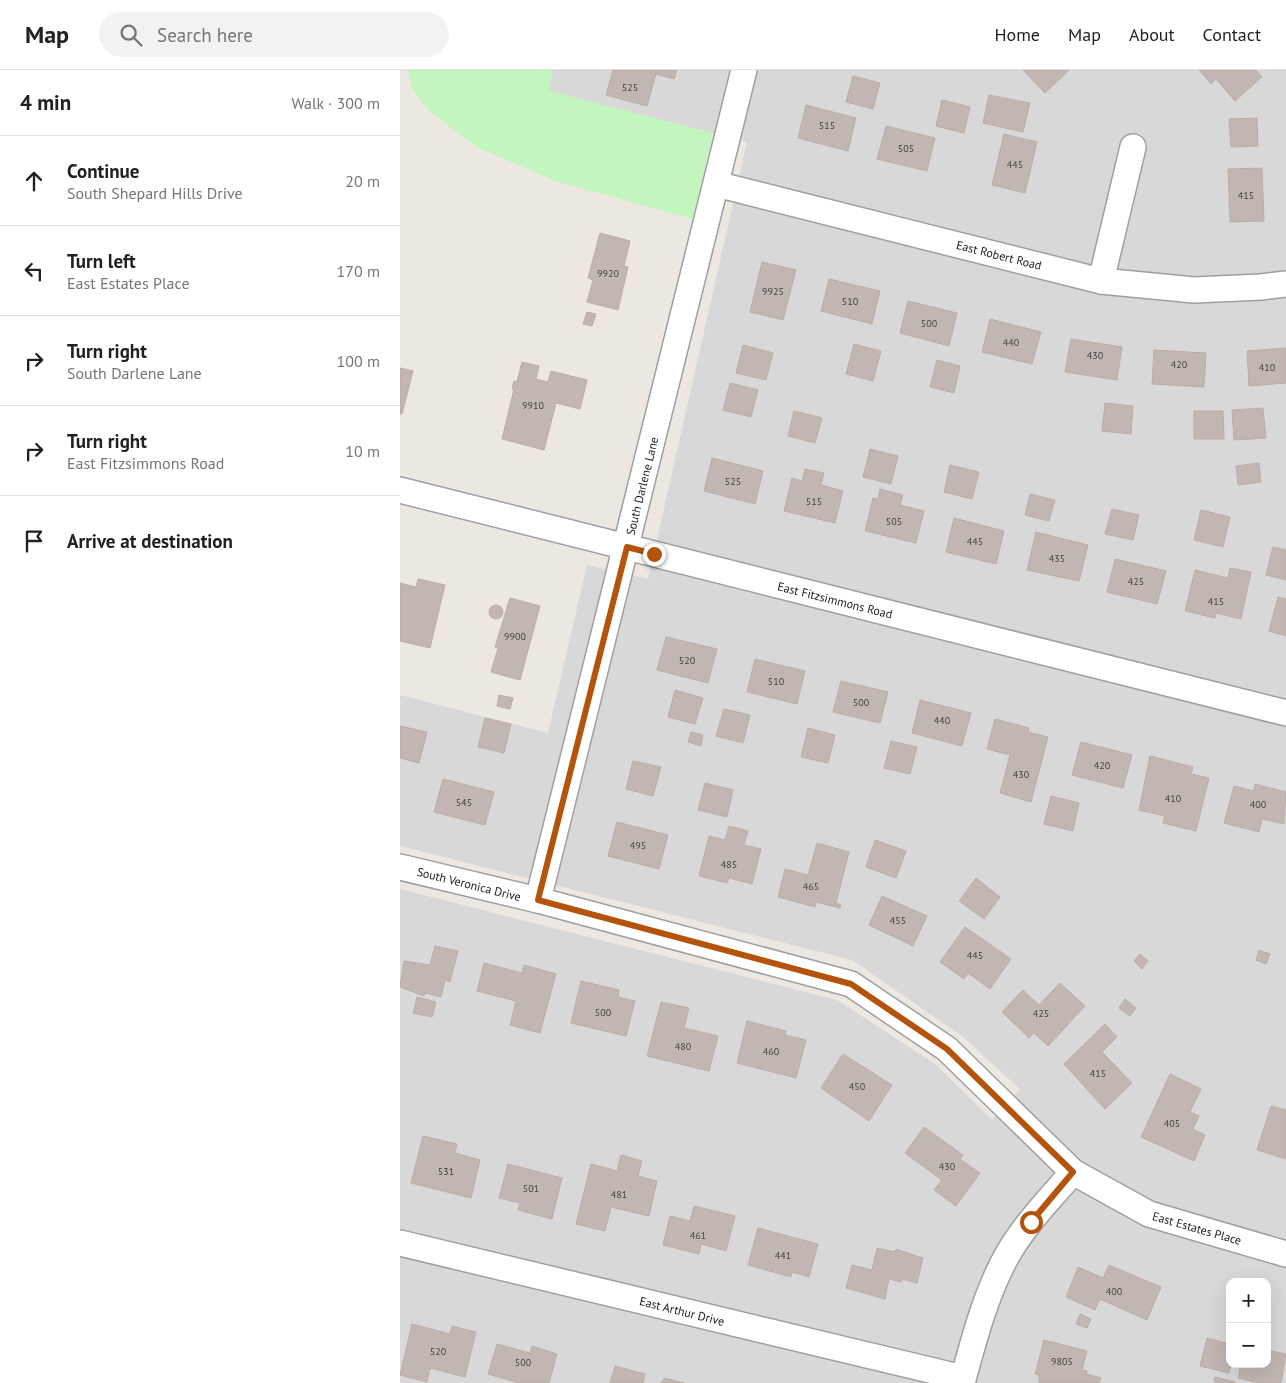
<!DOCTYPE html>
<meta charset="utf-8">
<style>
:root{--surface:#fff;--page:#f2f2f2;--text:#202124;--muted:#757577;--line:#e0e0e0}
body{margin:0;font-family:"PT Sans",sans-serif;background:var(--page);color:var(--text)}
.controls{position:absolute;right:15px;bottom:15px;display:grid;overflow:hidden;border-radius:10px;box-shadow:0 5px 20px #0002}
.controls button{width:45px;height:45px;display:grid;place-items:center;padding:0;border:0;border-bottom:1px solid var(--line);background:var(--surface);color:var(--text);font:25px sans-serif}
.stop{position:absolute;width:15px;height:15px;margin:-11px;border:4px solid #b45309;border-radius:50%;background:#fff}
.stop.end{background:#b45309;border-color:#fff;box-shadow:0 1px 5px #0008}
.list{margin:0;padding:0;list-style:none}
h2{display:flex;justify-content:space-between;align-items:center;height:65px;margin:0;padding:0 20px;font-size:21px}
h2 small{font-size:16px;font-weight:400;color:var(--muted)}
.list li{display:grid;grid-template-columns:32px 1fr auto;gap:15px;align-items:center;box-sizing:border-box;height:90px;padding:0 20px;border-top:1px solid var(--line)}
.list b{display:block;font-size:19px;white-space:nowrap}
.list p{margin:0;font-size:16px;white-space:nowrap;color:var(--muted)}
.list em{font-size:16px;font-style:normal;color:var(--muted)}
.icon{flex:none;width:28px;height:28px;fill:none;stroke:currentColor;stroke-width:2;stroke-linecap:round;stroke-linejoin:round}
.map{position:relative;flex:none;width:886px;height:1313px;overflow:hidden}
header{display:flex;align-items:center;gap:30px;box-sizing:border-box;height:70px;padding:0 25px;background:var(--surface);border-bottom:1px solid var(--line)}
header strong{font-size:24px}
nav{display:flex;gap:28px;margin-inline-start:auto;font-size:18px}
.search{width:350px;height:45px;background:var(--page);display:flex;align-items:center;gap:12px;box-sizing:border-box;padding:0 18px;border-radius:28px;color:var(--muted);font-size:19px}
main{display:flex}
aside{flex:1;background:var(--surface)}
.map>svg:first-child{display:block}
.residential{fill:#d9d8d8;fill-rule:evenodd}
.park{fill:#c2f6be}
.building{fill:#c1b6b1;stroke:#bdaca4}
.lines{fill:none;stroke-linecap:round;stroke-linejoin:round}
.street-casing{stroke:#9f9f9f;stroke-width:28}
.street{stroke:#fff;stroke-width:25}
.route{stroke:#b45309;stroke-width:6}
.labels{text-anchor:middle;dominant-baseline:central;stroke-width:5;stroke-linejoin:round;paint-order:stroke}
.number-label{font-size:10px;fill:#444240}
.street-label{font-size:12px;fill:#1b1b1b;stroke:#fff}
</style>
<header>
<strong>Map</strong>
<div class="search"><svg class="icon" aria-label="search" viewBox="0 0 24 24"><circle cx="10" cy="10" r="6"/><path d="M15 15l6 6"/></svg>Search here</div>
<nav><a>Home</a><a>Map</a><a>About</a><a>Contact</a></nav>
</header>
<main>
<aside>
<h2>4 min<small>Walk · 300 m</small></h2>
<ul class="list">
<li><svg class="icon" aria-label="ahead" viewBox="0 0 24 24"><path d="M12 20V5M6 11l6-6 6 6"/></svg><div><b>Continue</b><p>South Shepard Hills Drive</p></div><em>20 m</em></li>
<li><svg class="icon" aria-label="left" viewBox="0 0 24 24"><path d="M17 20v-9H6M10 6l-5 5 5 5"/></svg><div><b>Turn left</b><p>East Estates Place</p></div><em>170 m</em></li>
<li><svg class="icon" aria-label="right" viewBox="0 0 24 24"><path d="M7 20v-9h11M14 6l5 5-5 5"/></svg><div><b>Turn right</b><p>South Darlene Lane</p></div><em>100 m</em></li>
<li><svg class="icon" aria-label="right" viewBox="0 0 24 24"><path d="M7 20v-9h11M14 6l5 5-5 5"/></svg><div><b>Turn right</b><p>East Fitzsimmons Road</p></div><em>10 m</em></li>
<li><svg class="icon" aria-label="arrive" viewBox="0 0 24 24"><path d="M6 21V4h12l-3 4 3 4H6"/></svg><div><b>Arrive at destination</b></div></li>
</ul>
</aside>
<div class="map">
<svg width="886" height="1313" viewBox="0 0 886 1313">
<rect width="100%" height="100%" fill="#ece7e1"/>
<path class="residential" d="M153,0H886V1313H0V819L437,930L535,994L592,1050L620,1019L562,966L452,890L0,776V625L148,663L187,495L248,509L347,72L148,21ZM830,1212H867V1294H830Z"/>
<polygon class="park" points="8,0 153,0 149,21 313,63 293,149 155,111 77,77 31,43 13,21"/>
<g class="building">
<polygon points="213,0 277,0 274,9 256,4 247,36 206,25"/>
<polygon points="623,0 669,0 645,23"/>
<polygon points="799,0 856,0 862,7 835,31 816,9 811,14"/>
<polygon points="453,6 480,13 473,39 446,32"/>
<polygon points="589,25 630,33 623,62 583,53"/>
<polygon points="542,30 570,37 564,63 536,56"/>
<polygon points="406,35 456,48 448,81 398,68"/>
<polygon points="857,48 858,76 831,77 829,49"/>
<polygon points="486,56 535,68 527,101 477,89"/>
<polygon points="604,64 637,72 625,123 592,115"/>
<polygon points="862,98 864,151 830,152 828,99"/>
<polygon points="200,163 230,171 224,196 228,197 218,240 187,232 193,210 188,208"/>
<polygon points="362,192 396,200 383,250 350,242"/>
<polygon points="429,209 480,221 472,254 421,241"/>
<polygon points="508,231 557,243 549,276 500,263"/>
<polygon points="187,242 196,244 192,256 183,254"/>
<polygon points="590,249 641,262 632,294 582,282"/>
<polygon points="671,269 722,277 717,310 665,302"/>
<polygon points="454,274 481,281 473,311 446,304"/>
<polygon points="343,275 373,283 366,310 336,303"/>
<polygon points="886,278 886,313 849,316 847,281"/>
<polygon points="754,280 806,283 804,317 752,314"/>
<polygon points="537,290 560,296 554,323 530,317"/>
<polygon points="122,292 139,296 136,309 148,312 151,301 187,310 180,339 156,333 144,380 102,369 114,319 112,319 114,311 117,312"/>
<polygon points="0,298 13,301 2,344 0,344"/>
<polygon points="330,313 358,320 351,347 323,340"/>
<polygon points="705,333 733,336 731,364 702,361"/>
<polygon points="863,338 866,368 834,370 832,340"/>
<polygon points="394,341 422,348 415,373 388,366"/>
<polygon points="794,341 823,341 824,369 794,369"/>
<polygon points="470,379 498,386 491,414 463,407"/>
<polygon points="312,388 363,401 355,434 304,421"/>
<polygon points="859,393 861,412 838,415 836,396"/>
<polygon points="550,395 579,402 572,429 544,422"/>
<polygon points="405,399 424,403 421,415 443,421 435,453 384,441 392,408 402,411"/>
<polygon points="480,419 503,425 500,435 524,441 516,473 465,461 473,428 478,429"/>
<polygon points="630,424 655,430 649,451 625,445"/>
<polygon points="712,439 739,445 733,470 705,464"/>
<polygon points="801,440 830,447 823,477 794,470"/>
<polygon points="554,448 604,461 596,494 546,482"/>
<polygon points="636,462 688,475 679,511 627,500"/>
<polygon points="873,477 886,480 886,510 866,505"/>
<polygon points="715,489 766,501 757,534 707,522"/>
<polygon points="830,498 851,502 841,549 816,543 815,548 785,541 795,500 828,508"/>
<polygon points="18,509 45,515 30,578 0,571 0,513 16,517"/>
<polygon points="878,527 886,529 886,566 869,561"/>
<polygon points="110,528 140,536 120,610 91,602 98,578 95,577"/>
<circle cx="96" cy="542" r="7"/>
<polygon points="266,567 317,579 308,613 257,600"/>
<polygon points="355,589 405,601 397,634 347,622"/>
<polygon points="441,611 488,622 480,653 433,642"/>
<polygon points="275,620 303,628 295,654 268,647"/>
<polygon points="99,625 113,628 110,639 97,636"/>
<polygon points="520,630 571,643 562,676 512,663"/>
<polygon points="324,639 350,645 343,673 316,666"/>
<polygon points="85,648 111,654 104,683 78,677"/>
<polygon points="595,649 629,658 628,662 648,667 631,732 600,723 610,685 587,679"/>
<polygon points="0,656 27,662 19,693 0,688"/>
<polygon points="408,658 435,665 428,693 401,687"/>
<polygon points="291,662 303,665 301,676 288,672"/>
<polygon points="491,671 517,677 510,704 484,698"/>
<polygon points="681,672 732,685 723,718 672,705"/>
<polygon points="750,686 793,697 791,704 809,708 796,761 763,753 765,746 739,740"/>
<polygon points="233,691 261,697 253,726 226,719"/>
<polygon points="43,709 94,722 85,755 34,742"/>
<polygon points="305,713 333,720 327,747 298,740"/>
<polygon points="855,714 886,722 884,754 862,749 859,762 824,753 834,716 854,721"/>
<polygon points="651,726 679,733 673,761 644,754"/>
<polygon points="217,752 268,765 259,799 208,786"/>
<polygon points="329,756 348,761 344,775 361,779 352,814 329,808 327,813 299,806 309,766 325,770"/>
<polygon points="475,770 506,781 496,808 466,797"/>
<polygon points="417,773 449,782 436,833 441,835 440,838 416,832 415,837 378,827 385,799 408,805"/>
<polygon points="576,808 600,827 584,849 559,831"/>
<polygon points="482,826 527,846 513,876 469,855"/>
<polygon points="565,857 611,889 590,919 568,903 564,909 540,892"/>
<polygon points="35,876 58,881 50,912 45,910 41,927 25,923 24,926 0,917 4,891 30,895"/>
<polygon points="859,880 870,884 866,894 856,890"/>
<polygon points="740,884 748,891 742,899 734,891"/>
<polygon points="84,893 122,903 124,895 156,904 140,963 110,955 116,931 77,921"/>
<polygon points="181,911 219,920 218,927 235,931 226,966 171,953"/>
<polygon points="660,913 685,936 648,976 634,963 629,968 602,942 623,920 639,935"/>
<polygon points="17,927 36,932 32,947 13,943"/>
<polygon points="725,929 736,938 730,946 719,938"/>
<polygon points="261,932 289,938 284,958 318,966 309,1001 247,986"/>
<polygon points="347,951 386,961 385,965 406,970 396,1008 337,993"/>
<polygon points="705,954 717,967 702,982 732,1013 705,1039 664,994"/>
<polygon points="443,984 492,1015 469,1051 421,1018"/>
<polygon points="770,1004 801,1019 790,1042 799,1046 793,1059 805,1065 794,1091 741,1067"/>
<polygon points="871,1036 886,1040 886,1089 857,1080"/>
<polygon points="524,1057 563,1085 560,1089 580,1103 556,1136 534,1120 542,1110 505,1083"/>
<polygon points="23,1066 57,1074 55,1083 80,1090 71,1128 11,1113"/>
<polygon points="221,1085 242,1091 238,1106 257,1111 249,1146 211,1137 205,1161 176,1154 191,1094 217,1101"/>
<polygon points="108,1094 162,1108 152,1149 118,1140 120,1133 99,1128"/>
<polygon points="294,1136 335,1146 326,1181 301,1174 299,1184 263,1175 270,1146 290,1151"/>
<polygon points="358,1158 418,1174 409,1207 392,1202 391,1207 348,1195"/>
<polygon points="477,1178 495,1182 496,1179 523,1188 517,1213 502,1209 501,1212 489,1209 485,1229 446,1218 452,1195 472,1200"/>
<polygon points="709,1195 761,1217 747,1250 700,1229 695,1240 666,1227 678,1197 703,1208"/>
<polygon points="680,1244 691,1249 687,1258 676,1254"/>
<polygon points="12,1254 50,1264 52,1256 76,1262 65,1307 30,1298 27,1312 0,1305"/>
<polygon points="807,1268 830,1274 831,1294 829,1303 800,1296"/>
<polygon points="644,1270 687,1281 682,1300 687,1301 686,1304 701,1308 699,1313 639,1313 639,1305 635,1304"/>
<polygon points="97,1274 130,1283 132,1276 157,1284 149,1313 119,1313 88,1304"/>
<polygon points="867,1280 886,1284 881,1313 859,1313 838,1308 841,1294 867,1294"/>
<polygon points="215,1296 245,1304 243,1313 210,1313"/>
<polygon points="815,1307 835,1312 835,1313 814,1313"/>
<polygon points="264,1308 284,1313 260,1313 262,1313"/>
</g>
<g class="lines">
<defs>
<g id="street">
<polyline points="316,114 701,211 794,220 861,217 886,214"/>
<polyline points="701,211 733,77"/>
<polyline points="0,420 886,643"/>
<polyline points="0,797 138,830 451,914 547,979 673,1102 749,1144 886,1184"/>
<polyline points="138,830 344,0"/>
<polyline points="0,1173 563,1308"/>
<path d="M562,1313C573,1273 584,1230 603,1193C620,1159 649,1130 673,1102"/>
</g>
</defs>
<use href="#street" class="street-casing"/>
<use href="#street" class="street"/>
</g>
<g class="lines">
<polyline class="route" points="254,484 227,477 138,830 451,914 547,979 673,1102 631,1152"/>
</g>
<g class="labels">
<g class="number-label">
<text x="230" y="17">525</text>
<text x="427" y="55">515</text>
<text x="506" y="78">505</text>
<text x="615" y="94">445</text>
<text x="846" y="125">415</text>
<text x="208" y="203">9920</text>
<text x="373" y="221">9925</text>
<text x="450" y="231">510</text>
<text x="529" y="253">500</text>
<text x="611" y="272">440</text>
<text x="695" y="285">430</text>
<text x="779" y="294">420</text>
<text x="867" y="297">410</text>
<text x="133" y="335">9910</text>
<text x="333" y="411">525</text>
<text x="414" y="431">515</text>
<text x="494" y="451">505</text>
<text x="575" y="471">445</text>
<text x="657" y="488">435</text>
<text x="736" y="511">425</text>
<text x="816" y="531">415</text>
<text x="115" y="566">9900</text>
<text x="287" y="590">520</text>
<text x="376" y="611">510</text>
<text x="461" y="632">500</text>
<text x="542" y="650">440</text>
<text x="702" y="695">420</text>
<text x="621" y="704">430</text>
<text x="773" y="728">410</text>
<text x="64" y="732">545</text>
<text x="858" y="734">400</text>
<text x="238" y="775">495</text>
<text x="329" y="794">485</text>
<text x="411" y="816">465</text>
<text x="498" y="850">455</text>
<text x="575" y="885">445</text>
<text x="203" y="942">500</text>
<text x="641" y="943">425</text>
<text x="283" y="976">480</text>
<text x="371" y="981">460</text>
<text x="698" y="1003">415</text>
<text x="457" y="1016">450</text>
<text x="772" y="1053">405</text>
<text x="547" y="1096">430</text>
<text x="46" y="1101">531</text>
<text x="131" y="1118">501</text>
<text x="219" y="1124">481</text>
<text x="298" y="1165">461</text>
<text x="383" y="1185">441</text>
<text x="714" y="1221">400</text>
<text x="38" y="1281">520</text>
<text x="662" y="1291">9805</text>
<text x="123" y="1292">500</text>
</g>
<g class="street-label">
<text transform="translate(599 185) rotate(14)">East Robert Road</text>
<text transform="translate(242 416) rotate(-76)">South Darlene Lane</text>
<text transform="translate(435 530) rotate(14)">East Fitzsimmons Road</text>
<text transform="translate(69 814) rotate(14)">South Veronica Drive</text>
<text transform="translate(797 1158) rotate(16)">East Estates Place</text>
<text transform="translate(282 1241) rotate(14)">East Arthur Drive</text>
</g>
</g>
</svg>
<div class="controls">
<button>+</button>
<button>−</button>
</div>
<div class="stop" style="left:631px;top:1152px"></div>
<div class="stop end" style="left:254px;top:484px"></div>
</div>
</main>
